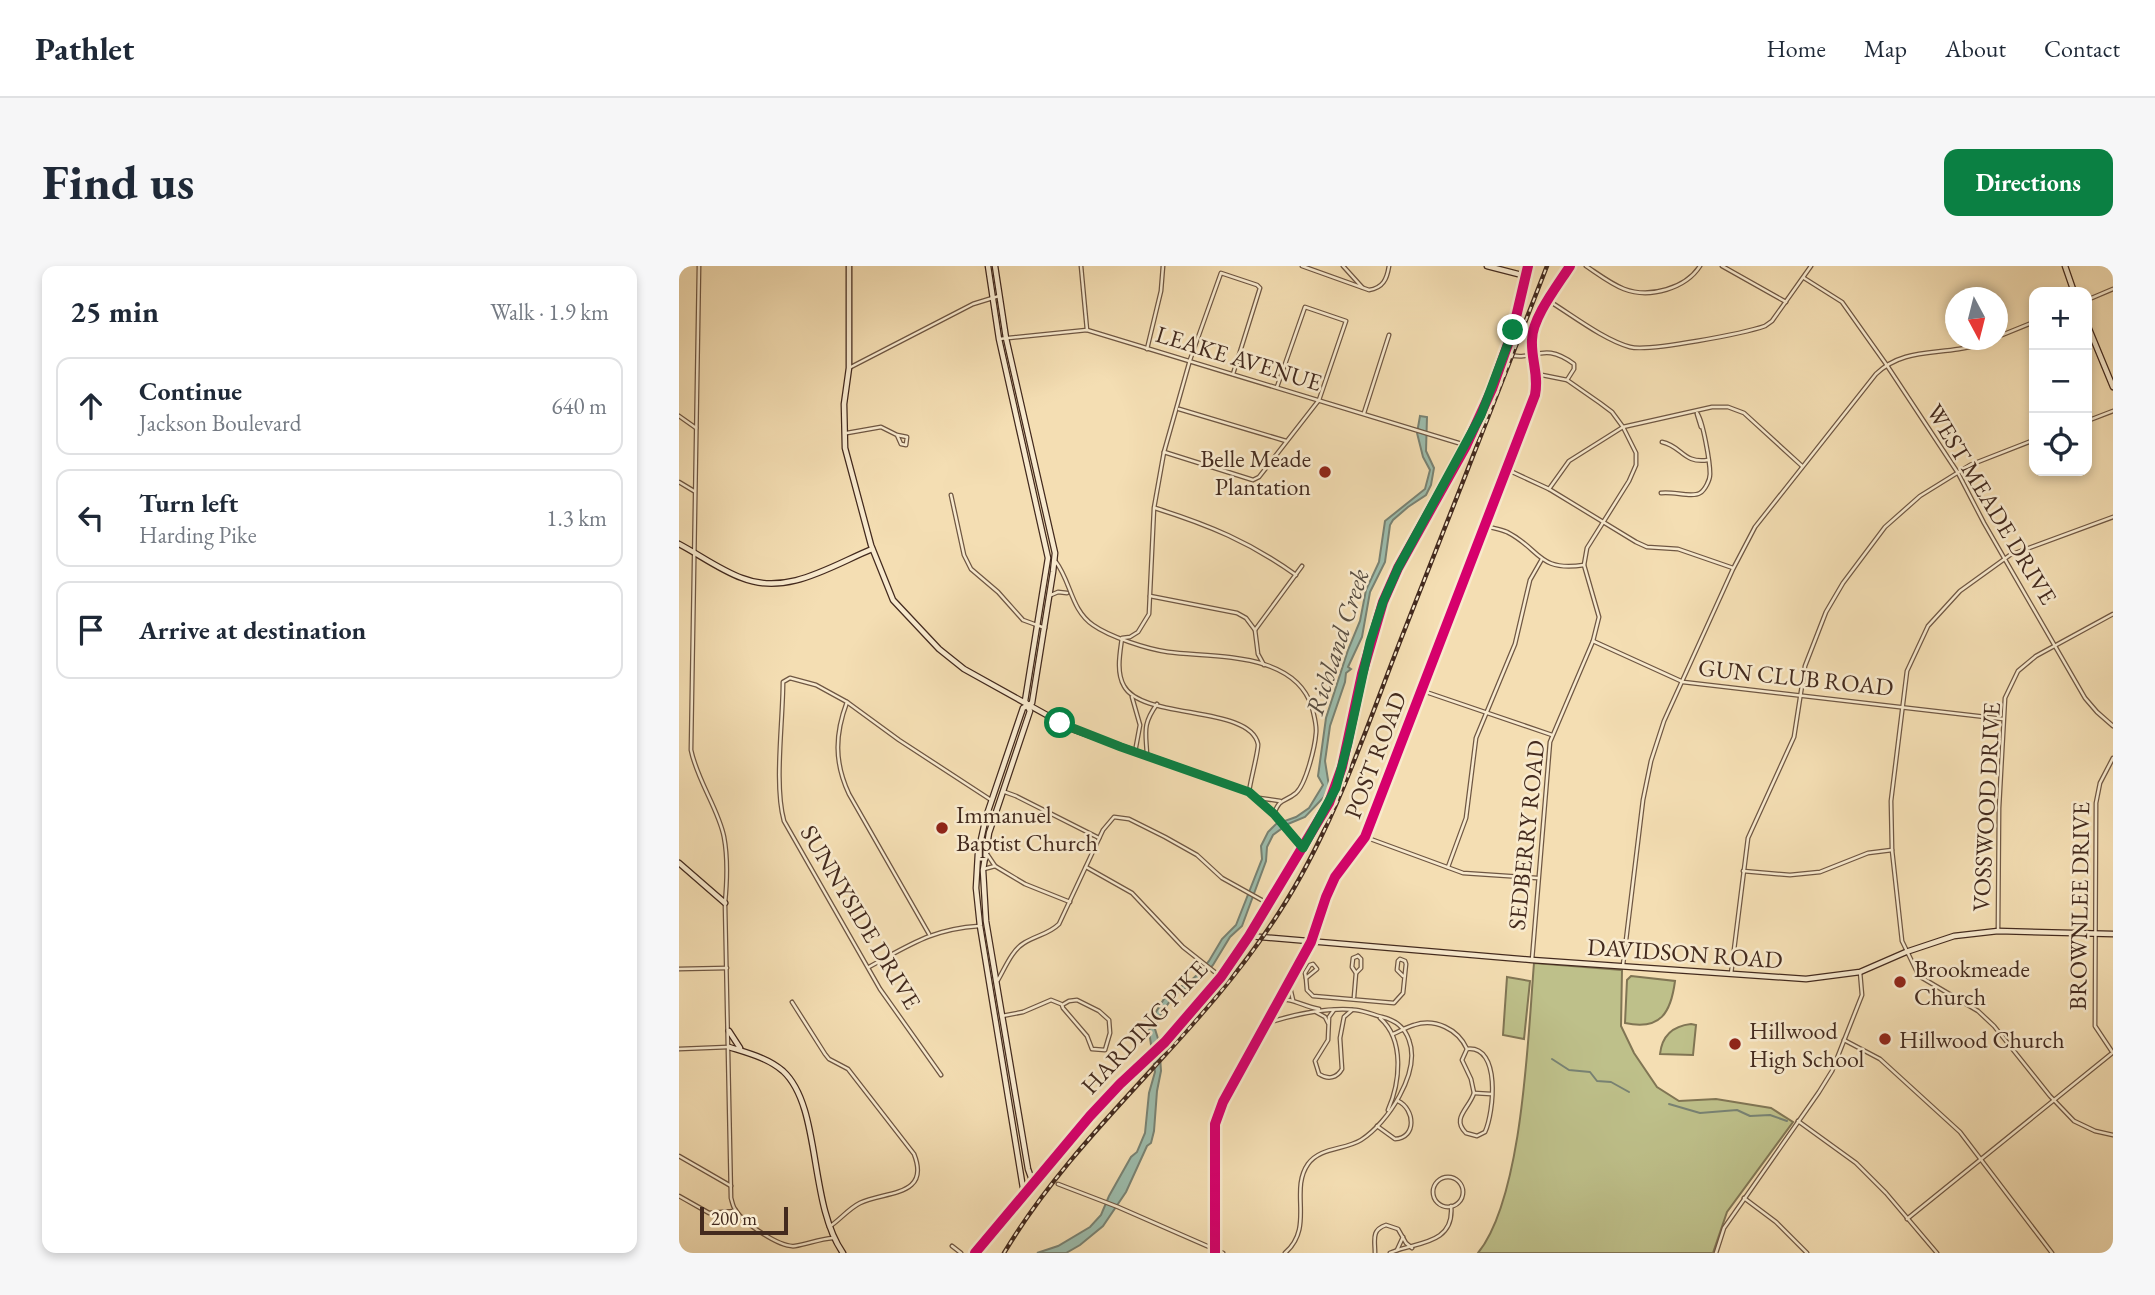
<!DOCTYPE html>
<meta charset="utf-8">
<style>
:root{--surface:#fff;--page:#f6f6f7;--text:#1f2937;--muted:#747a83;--line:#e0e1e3;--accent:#0b8043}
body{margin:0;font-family:"EB Garamond",serif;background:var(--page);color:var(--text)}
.controls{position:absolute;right:21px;top:21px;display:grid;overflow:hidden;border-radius:14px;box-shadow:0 4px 10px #0003}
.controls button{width:63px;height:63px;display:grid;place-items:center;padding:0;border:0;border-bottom:2px solid var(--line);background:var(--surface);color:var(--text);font:35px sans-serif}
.compass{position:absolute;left:1266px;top:21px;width:63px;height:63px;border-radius:50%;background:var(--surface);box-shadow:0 4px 10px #0003;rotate:173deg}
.scale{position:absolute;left:21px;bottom:18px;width:88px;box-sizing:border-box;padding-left:7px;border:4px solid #432a1e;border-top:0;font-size:19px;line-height:24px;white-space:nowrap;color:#432a1e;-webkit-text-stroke:5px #f8eace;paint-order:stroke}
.stop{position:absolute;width:21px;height:21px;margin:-16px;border:5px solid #0b8043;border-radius:50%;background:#fff}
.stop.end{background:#0b8043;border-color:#fff;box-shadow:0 2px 7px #0008}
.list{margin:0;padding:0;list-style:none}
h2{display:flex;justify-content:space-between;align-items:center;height:91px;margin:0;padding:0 28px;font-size:30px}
h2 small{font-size:23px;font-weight:400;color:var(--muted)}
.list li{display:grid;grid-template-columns:46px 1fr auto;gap:21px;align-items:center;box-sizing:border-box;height:98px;margin:0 14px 14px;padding:0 14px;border:2px solid var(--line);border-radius:14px}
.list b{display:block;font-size:26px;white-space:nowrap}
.list p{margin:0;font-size:23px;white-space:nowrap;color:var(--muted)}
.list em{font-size:23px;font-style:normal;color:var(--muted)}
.icon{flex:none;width:38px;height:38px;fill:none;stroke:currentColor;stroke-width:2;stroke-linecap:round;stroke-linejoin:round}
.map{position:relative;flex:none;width:1434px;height:987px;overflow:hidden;border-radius:14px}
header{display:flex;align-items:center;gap:42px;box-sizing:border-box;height:98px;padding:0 35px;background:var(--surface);border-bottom:2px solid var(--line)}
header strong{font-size:33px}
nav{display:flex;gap:38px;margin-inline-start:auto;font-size:24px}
.intro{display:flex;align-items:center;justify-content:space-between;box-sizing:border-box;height:168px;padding:0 42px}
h1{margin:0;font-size:49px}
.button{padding:18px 32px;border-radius:14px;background:var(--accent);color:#fff;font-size:24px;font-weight:700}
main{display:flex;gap:42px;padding:0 42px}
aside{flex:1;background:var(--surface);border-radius:14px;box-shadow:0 4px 10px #0003}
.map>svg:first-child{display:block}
.green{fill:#bec08a;stroke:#807554;stroke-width:2}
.water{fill:#9cbcac;stroke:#788273;stroke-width:2}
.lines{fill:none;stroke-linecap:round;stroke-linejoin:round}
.stream{stroke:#788273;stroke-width:2}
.street-casing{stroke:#6f5743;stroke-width:5}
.secondary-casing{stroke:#432a1e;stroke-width:7}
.primary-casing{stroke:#432a1e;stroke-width:9}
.street{stroke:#f8eace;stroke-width:2.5}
.secondary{stroke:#f8eace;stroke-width:4.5}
.primary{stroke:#eabf7a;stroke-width:6}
.rail-casing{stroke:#432a1e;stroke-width:4.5}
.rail{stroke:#f8eace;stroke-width:2;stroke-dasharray:5;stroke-linecap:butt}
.cycleway-casing{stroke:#f8eace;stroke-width:15}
.cycleway{stroke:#d6006c;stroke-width:10}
.route{stroke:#0b8043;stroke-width:9}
.poi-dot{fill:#8f2418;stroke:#f8eace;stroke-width:2.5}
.labels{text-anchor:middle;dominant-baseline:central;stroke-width:5;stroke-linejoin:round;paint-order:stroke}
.street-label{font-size:24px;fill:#432a1e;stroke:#f8eace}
.poi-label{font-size:24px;fill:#432a1e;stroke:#f8eace;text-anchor:start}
.water-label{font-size:26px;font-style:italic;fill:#594e42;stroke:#f8eace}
</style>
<header>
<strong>Pathlet</strong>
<nav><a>Home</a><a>Map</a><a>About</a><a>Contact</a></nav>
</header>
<div class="intro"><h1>Find us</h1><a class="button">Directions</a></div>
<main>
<aside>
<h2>25 min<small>Walk · 1.9 km</small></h2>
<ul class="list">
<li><svg class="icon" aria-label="ahead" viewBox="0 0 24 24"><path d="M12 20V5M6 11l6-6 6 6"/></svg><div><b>Continue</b><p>Jackson Boulevard</p></div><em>640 m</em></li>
<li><svg class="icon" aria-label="left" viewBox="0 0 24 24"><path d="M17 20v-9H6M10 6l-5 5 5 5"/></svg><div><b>Turn left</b><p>Harding Pike</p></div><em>1.3 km</em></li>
<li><svg class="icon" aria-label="arrive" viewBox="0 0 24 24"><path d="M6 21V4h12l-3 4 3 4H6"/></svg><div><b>Arrive at destination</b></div></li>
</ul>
</aside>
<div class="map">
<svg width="1434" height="987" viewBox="0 0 1434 987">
<rect width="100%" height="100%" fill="#f4deb3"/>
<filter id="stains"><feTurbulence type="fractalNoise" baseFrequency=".00286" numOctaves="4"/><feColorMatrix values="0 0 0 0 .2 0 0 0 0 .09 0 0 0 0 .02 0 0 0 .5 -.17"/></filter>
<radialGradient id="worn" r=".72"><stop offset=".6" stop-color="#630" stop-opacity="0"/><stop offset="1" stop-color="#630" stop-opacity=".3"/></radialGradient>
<g class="green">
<path d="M855,697L943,704L942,760L955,787L978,821L1000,835L1037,833L1092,842L1114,856L1048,946L1034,987H799C844,931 849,770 855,697Z"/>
<path d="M952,710L996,715C992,746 982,765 946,757L948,714Z"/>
<polygon points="828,711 851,715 845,773 824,769"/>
<path d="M1012,758L1017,759L1014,789L981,788C983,770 994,760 1012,758Z"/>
</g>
<polygon class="water" points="741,150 748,151 747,185 755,202 752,219 747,229 729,241 714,254 711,259 706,296 691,326 683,371 669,401 672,403 667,407 666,416 651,460 646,495 650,520 645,531 626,551 609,558 594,569 588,581 587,595 563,660 551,671 534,699 523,712 495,729 478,754 476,763 480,776 482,805 478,825 475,865 472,877 468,880 447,926 424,960 401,979 387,987 358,987 379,980 411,961 422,949 430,930 452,891 458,886 466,867 470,827 476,806 470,765 473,752 490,725 508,718 519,708 530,695 543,673 557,659 583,593 582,580 589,566 597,558 617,551 630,542 644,519 639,510 647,452 669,384 681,355 687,324 700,296 706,255 746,223 751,204 744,191 738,167"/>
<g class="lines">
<g class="stream">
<polyline points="500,722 513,714"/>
<polyline points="873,793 890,804 911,806 918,815 932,816 950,826"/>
<polyline points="990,838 1021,847 1058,844 1071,850 1091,849 1108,855"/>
</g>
<defs>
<g id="street">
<path d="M20,0L12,484C18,514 40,544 45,571C49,592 48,616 46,637L52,932C53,935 54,941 56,943C63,956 101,982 116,980C129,978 140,973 154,972"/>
<polyline points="402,0 408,64"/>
<path d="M623,0L690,24C704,22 708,13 710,0"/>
<polyline points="664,0 683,21"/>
<path d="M907,0C919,8 932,18 945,23C971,33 1007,22 1021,0"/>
<polyline points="1043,0 1107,36"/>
<polyline points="1125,12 1163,36 1207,98 1279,207 1305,257 1406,432 1418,446 1434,460"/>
<polyline points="1408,34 1434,23"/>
<path d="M870,35C893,49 925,74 951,81C970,86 1066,67 1086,60L1093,55L1132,0"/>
<polyline points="1318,71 1355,56"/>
<polyline points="320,73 408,64 786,179"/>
<polyline points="468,83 482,25 484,0"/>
<path d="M826,88C857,97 862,74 895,98V103L888,114"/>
<polyline points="170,102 294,38 320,30"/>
<path d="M554,108L581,22L578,19L542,7L511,94L485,186L475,242L470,348L459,366L451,371L443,372C441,387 437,406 445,420C463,454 571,439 579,478C580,483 571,516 570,526"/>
<polyline points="500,143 607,175"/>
<polyline points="685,147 710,69"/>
<polyline points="1018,148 1022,161"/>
<polyline points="0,150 17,162"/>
<polyline points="1408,155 1434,145"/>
<polyline points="168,167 202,161 218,169 228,171 227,179 222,178 218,169"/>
<path d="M983,176C1003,180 1004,198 1029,194"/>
<polyline points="485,186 574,214 580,211 640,134 667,55 626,41 598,121"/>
<polyline points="829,204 870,223 957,276 968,281 999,283 1054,302"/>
<polyline points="0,216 15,225"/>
<polyline points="870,223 890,195 944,161 1033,141 1049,141 1065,147 1123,200"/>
<path d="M982,227C994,225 1013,232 1021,227C1026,224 1031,214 1031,208C1031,196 1024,155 1018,147"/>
<polyline points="272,229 285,289 292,303 319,326 344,354 366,362"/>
<path d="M476,242C530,259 571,276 617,309"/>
<polyline points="1434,251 1331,289 1281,325 1249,360 1228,405 1212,535 1213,584 1223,675 1240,710 1299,745 1315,760 1371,830 1395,855 1416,865 1434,869"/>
<path d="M807,260C813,262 821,263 828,266C862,283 858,306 905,299"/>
<path d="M377,296C392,316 392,344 414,359C431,371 468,383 489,386C535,392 615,385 633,441C635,450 638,459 637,467C636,481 627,518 617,527C605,537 601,531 595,548"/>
<polyline points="372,329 379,326 388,327"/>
<polyline points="471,330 558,347 567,352 576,364"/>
<polyline points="914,375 1004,416 1324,453"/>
<polyline points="585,399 579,388 576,364 623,300"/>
<polyline points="744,425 873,469"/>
<polyline points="453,431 461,459 456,486"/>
<path d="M168,436C156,468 155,496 170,528L250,668"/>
<path d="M468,489C467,466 463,459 478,438"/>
<polyline points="326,526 337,530 420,572"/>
<polyline points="580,532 601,535"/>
<polyline points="686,571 784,607 858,612"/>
<polyline points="308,588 316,600"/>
<polyline points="407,601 453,627 504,681 542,711"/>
<polyline points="769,601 787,552 797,472 836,378 851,314 863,293"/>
<polyline points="305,603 316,600 346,618 391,636"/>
<polyline points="1064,605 1111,609 1141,606 1189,587 1213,584"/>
<polyline points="1319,665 1320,542 1326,432 1339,405 1357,390 1434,348"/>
<polyline points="853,694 871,476 914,375 920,351 905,299 908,282 950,215 957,199 957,187 944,161 933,146 921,137 888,114 858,108"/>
<polygon points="634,698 638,703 627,712 626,707 631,699"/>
<path d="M944,699L964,534L972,495L985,455L1054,303L1076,261L1197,108C1221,85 1249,88 1280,83C1291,82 1301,78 1312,74"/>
<path d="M190,701C231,679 253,663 300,660"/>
<polyline points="0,703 48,702"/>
<polyline points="677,707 682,702 682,693 679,690"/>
<polyline points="1052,708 1069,572 1115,471 1126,400 1147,346 1164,317 1206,261 1241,230 1291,199 1355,174"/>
<polyline points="627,712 628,724 634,730 715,737 724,727 727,698 726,695 721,693 719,695 718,704 724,710"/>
<path d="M319,714C326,702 333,684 345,677C358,669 370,668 380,658L424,564L435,551L450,553L486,571L518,589L543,612L588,637"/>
<polyline points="610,717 614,734"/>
<polyline points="675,731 677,707 673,701 674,692 679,690"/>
<polygon points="398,734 420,745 430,754 431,767 426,784 413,783 408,770 384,742 383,739 390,735"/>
<path d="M600,734C612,731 625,741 640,743"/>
<path d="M113,736L146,788L150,793L169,803L235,888C252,931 206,925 181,937C169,943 161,954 150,961"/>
<path d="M655,744L650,751L649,774L636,795L640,808C649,814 658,812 663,803L661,772L665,751L673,744"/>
<polyline points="637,746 646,751 649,757"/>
<polyline points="323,750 344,746 372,734 382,738"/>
<path d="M701,752C726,774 721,817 709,844"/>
<path d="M588,757C617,748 648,741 677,744C686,745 695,749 703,751C716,754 726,762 730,774C742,806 709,857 682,874C666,884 641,881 629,898C610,925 636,961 606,987"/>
<path d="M714,768C721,765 728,761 735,759C756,752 779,763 788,783"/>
<polyline points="1165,774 1201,793 1281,866 1373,987"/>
<polyline points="0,783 49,781"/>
<path d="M788,783C822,779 815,846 806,866L798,870L787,867C772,852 790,843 795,827L792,813L783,794Z"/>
<polyline points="1434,787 1416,760 1417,537 1421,517 1434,492"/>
<path d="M262,809L201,723L105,555C95,519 104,456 104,416L111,412L137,419L168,436L220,474L312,534"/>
<polyline points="795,827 812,828"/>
<polyline points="1119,855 1177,897 1207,927 1258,987"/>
<path d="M698,860L716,873C738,872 736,843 719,835"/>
<polyline points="0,890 52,920"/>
<circle cx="769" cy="926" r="15"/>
<polyline points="379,918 439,941 544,987"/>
<polyline points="0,930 30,947 57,945"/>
<polyline points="1065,932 1097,956 1128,987"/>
<polyline points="1228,953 1432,788"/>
<polyline points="273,980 282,987"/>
<polyline points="718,984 724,971"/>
<path d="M696,987C696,974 692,964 707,959L719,963L727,977L733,982"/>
<path d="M711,987C734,976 776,980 772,940"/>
<polyline points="1037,987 1045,962 1140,826 1153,805 1183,729 1181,706"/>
</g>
<g id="secondary">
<polyline points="170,0 170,102 165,138 166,182 192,279 214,334 260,383 285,403 393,463 570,526 595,548 624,581"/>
<polyline points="309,0 320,73 369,292 346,435 351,445 310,567 304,604 307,655 349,903 354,917"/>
<polyline points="316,0 327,72 376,287 374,306 353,437 344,442 307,551 299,587 297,622 301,660 345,928"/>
<polyline points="808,0 847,10"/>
<polyline points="1386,0 1395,26"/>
<polyline points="1408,58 1434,121"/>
<path d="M0,278C21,289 41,304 63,312C108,330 152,300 193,283"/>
<polyline points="0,597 46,637"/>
<polyline points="570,670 853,694 1127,713 1181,706 1227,686 1275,670 1319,665 1434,668"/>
<polyline points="50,765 61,782"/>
<path d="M50,781C69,787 89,792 104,805C143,841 129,937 164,987"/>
<path d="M536,987V858L544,836L632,676L647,631L656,611L686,571L856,129C860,108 852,94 853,74C853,52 879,19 891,0"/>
</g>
<polyline id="primary" points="296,987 411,850 441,818 486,776 542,711 570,670 650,537 663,501 683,408 704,336 719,302 787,180 813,123 834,64 849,0"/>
</defs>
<use href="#street" class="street-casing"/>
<use href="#secondary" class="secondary-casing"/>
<use href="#primary" class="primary-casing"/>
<use href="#street" class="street"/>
<use href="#secondary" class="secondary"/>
<use href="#primary" class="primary"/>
<defs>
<path id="rail" d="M325,987C401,860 522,770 601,645C655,561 686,465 722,373C771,249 820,124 868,0"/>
</defs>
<use href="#rail" class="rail-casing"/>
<use href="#rail" class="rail"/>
<defs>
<g id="cycleway">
<polyline points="296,987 411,850 441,818 486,776 542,711 570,670 650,537 663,501 683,408 704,336 719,302 787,180 813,123 834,64 849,0"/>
<path d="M536,987V858L544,836L632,676L647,631L656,611L686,571L856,129C860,108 852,94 853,74C853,52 879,19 891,0"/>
</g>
</defs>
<use href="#cycleway" class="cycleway-casing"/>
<use href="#cycleway" class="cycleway"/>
</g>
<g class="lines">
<polyline class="route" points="381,457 442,481 570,526 595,548 624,582 657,522 669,477 691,376 704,336 719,302 802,149 834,64"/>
</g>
<g class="poi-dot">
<circle cx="646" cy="206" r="7"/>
<circle cx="263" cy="562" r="7"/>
<circle cx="1221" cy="716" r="7"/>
<circle cx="1206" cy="773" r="7"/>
<circle cx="1056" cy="778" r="7"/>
</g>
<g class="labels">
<g class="street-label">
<text transform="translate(560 92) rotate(17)">LEAKE AVENUE</text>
<text transform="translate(1313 238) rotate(59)">WEST MEADE DRIVE</text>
<text transform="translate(1117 411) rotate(6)">GUN CLUB ROAD</text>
<text transform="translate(696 489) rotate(-69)">POST ROAD</text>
<text transform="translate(1307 541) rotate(-87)">VOSSWOOD DRIVE</text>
<text transform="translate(847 569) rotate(-84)">SEDBERRY ROAD</text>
<text transform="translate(1400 640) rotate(-89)">BROWNLEE DRIVE</text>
<text transform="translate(182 651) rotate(59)">SUNNYSIDE DRIVE</text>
<text transform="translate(1006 687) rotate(4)">DAVIDSON ROAD</text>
<text transform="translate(465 761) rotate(-47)">HARDING PIKE</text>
</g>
<g class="poi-label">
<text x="632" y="192" text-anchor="end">Belle Meade<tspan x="632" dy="28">Plantation</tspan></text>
<text x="277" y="548">Immanuel<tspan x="277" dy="28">Baptist Church</tspan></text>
<text x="1235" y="702">Brookmeade<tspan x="1235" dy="28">Church</tspan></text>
<text x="1070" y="764">Hillwood<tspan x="1070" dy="28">High School</tspan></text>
<text x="1220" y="773">Hillwood Church</text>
</g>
<g class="water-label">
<text transform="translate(658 376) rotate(-72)">Richland Creek</text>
</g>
</g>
<rect width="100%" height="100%" filter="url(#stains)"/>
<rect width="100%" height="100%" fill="url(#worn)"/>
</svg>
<div class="controls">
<button>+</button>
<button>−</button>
<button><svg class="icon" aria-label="locate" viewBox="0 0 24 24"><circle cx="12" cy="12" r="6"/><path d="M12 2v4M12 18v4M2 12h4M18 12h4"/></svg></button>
</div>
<svg class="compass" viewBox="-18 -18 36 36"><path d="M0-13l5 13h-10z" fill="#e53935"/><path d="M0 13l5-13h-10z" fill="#747a83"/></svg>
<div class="scale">200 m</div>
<div class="stop" style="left:381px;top:457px"></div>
<div class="stop end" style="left:834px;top:64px"></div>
</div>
</main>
